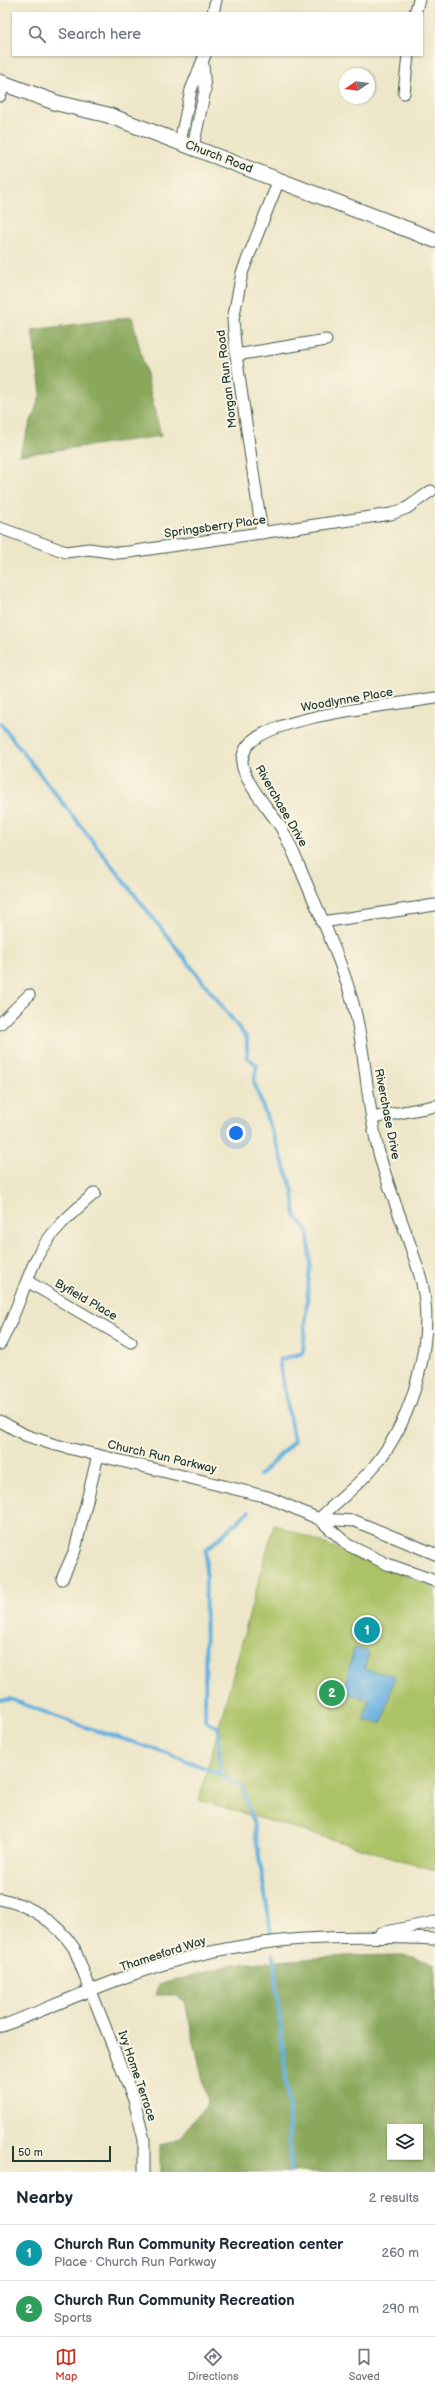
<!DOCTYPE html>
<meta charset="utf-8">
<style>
:root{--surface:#fff;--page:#f6f6f7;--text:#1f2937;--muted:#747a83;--line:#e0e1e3;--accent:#c8321e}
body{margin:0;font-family:"Balsamiq Sans",sans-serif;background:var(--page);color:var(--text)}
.controls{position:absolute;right:12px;bottom:12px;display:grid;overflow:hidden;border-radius:0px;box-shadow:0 1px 3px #0004}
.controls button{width:36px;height:36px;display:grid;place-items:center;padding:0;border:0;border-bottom:1px solid var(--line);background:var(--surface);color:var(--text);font:20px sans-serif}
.compass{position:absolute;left:339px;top:68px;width:36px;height:36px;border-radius:50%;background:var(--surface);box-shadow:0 1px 3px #0004;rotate:257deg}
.scale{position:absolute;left:12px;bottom:10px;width:99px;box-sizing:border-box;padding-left:4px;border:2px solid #1f3d34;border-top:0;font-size:11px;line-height:14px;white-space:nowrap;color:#1f3d34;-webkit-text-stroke:3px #fcf5e5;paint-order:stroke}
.you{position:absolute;left:236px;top:1133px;width:14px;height:14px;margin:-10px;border:3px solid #fff;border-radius:50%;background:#1a73e8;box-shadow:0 0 0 6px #1a73e833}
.badge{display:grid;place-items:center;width:26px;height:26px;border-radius:50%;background:var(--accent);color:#fff;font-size:13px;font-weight:700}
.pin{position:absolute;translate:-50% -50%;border:2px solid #fff;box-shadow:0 1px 4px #0006}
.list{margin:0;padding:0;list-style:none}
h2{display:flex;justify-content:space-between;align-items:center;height:52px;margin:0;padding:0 16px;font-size:17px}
h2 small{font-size:13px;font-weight:400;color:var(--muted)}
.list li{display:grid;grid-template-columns:26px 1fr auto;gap:12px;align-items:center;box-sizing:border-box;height:56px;padding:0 16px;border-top:1px solid var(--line)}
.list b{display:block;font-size:15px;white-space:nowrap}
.list p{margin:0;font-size:13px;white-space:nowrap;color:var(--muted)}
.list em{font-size:13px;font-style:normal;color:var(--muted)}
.icon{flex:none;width:22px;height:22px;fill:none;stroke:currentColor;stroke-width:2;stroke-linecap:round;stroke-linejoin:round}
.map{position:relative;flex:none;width:435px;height:2172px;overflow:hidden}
.search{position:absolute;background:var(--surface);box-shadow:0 1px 3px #0004;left:12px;right:12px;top:12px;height:44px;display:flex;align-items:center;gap:10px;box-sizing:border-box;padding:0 14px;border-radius:0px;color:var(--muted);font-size:15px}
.sheet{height:164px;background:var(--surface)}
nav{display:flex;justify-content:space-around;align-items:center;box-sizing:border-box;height:56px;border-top:1px solid var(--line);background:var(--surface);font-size:11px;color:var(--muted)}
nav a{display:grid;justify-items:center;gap:2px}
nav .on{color:var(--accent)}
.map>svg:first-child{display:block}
.green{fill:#acc266;stroke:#66804d}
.forest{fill:#89a85b;stroke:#547248;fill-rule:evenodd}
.water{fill:#67b1df;stroke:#43778a}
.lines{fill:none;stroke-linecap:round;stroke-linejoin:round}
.stream{stroke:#67b1df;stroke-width:4}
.minor-casing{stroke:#3e564a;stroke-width:13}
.secondary-casing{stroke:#3e564a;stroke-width:17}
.minor{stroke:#fff;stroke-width:11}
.secondary{stroke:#fff;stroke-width:15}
.labels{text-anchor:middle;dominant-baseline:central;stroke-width:4;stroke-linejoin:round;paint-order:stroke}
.street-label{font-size:12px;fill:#1f3d34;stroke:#fcf5e5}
</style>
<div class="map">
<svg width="435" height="2172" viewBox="0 0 435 2172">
<rect width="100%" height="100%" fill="#fcf5e5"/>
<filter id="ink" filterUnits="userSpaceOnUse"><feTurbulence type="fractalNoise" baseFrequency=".025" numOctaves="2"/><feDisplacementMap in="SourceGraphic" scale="8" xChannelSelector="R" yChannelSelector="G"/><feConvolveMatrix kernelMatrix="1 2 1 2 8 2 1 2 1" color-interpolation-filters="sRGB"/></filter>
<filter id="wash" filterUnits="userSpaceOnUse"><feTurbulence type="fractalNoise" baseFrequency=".012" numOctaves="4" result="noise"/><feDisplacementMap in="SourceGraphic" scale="16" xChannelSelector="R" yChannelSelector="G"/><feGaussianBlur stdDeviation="0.9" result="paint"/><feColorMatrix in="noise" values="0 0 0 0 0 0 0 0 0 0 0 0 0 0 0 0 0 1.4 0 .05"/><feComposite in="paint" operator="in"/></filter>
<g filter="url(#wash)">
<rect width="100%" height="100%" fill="#ede6c8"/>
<polygon class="green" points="274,1524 435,1587 435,1870 199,1800"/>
<g class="forest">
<polygon points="132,317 161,436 19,455 41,393 32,330"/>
<path d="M403,1955L435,1964V2172H160V2145L180,2138L208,2102L185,2002L178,1995H156L158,1985L235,1964L346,1956ZM390,2127H420V2157H390Z"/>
</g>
<polygon class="water" points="354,1648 369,1652 364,1669 395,1676 382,1723 364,1720 369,1699 343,1693"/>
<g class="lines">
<g class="stream">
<polyline points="0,723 247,1038 247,1057 257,1065 254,1082 293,1191 295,1215 308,1231 310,1264 303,1353 279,1360 294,1441 260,1475"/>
<polyline points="0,1701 10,1699 82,1726 167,1753 220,1774 243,1788 254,1825 271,1932"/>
<polyline points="220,1774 218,1727 205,1721 206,1550 249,1511"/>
<polyline points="273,1954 289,2108 290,2172"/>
</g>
</g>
</g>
<g filter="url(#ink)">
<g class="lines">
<defs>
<g id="minor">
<polyline points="213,13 216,0"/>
<polyline points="415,13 419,0"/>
<polyline points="404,93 408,55"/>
<polyline points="0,96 5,84"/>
<polyline points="180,142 191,90 205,55"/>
<polyline points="193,147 205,90 203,65"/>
<polyline points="236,355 326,340"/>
<polyline points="0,528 66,552 89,549 117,553 129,552 391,514 407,508 431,491"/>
<polyline points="262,533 236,355 233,320 242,273 279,180"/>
<polyline points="322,922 435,905"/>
<polyline points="0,1024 29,995"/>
<polyline points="372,1118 435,1106"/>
<polyline points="27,1281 131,1342"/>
<path d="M0,1344C15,1317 23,1287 36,1259C49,1232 73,1212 95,1193"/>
<polyline points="0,1421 25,1435 52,1444 268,1497 319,1519 348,1545 387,1564 435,1581"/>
<path d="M319,1519C337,1501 359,1485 375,1465C413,1419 435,1341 422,1283C410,1237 389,1194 378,1149C367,1105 366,1059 356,1015C344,964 320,916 300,868C294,854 288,839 280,826C268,808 250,789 243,768C241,762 243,754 246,748C266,715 396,705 435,698"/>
<polyline points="319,1519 355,1521 435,1554"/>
<polyline points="62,1579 75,1550 98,1455"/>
<path d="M0,1899C31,1905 56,1922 74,1948L134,2100L144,2140V2172"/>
<polyline points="381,1933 435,1922"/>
<path d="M0,2027C62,2003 130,1971 194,1956C272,1936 355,1935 435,1939"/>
</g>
<polyline id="secondary" points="0,82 57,103 108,115 435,240"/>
</defs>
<use href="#minor" class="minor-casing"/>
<use href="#secondary" class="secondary-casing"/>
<use href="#minor" class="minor"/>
<use href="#secondary" class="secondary"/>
</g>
</g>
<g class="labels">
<g class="street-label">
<text transform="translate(219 157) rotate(21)">Church Road</text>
<text transform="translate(227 379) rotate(-97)">Morgan Run Road</text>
<text transform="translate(215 527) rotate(-8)">Springsberry Place</text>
<text transform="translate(347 700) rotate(-10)">Woodlynne Place</text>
<text transform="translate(281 806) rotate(60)">Riverchase Drive</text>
<text transform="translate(387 1114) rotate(79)">Riverchase Drive</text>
<text transform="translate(86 1300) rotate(30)">Byfield Place</text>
<text transform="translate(162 1457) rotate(13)">Church Run Parkway</text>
<text transform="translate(163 1954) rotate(-18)">Thamesford Way</text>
<text transform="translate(137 2076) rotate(71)">Ivy Home Terrace</text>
</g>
</g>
</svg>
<div class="controls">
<button><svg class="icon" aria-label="layers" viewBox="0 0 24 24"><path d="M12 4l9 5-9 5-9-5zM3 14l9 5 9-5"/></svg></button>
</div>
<svg class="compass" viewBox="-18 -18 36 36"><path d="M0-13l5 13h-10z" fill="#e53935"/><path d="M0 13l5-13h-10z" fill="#747a83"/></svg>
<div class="scale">50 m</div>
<div class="you"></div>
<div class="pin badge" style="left:367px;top:1630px;background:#0f9aa8">1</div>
<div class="pin badge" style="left:332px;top:1693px;background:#2e9e5b">2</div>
<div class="search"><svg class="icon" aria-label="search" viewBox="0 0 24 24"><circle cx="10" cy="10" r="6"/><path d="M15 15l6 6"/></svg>Search here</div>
</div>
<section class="sheet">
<h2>Nearby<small>2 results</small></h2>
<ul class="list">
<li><span class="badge" style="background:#0f9aa8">1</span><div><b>Church Run Community Recreation center</b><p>Place · Church Run Parkway</p></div><em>260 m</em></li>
<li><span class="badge" style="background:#2e9e5b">2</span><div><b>Church Run Community Recreation</b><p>Sports</p></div><em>290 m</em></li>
</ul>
</section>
<nav>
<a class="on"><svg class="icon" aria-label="map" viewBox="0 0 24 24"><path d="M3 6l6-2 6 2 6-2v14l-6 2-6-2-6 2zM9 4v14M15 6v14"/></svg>Map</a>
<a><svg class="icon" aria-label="directions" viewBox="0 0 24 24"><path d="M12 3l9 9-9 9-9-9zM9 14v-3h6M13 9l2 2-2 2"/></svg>Directions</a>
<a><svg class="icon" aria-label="saved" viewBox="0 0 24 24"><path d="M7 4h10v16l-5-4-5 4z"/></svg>Saved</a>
</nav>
